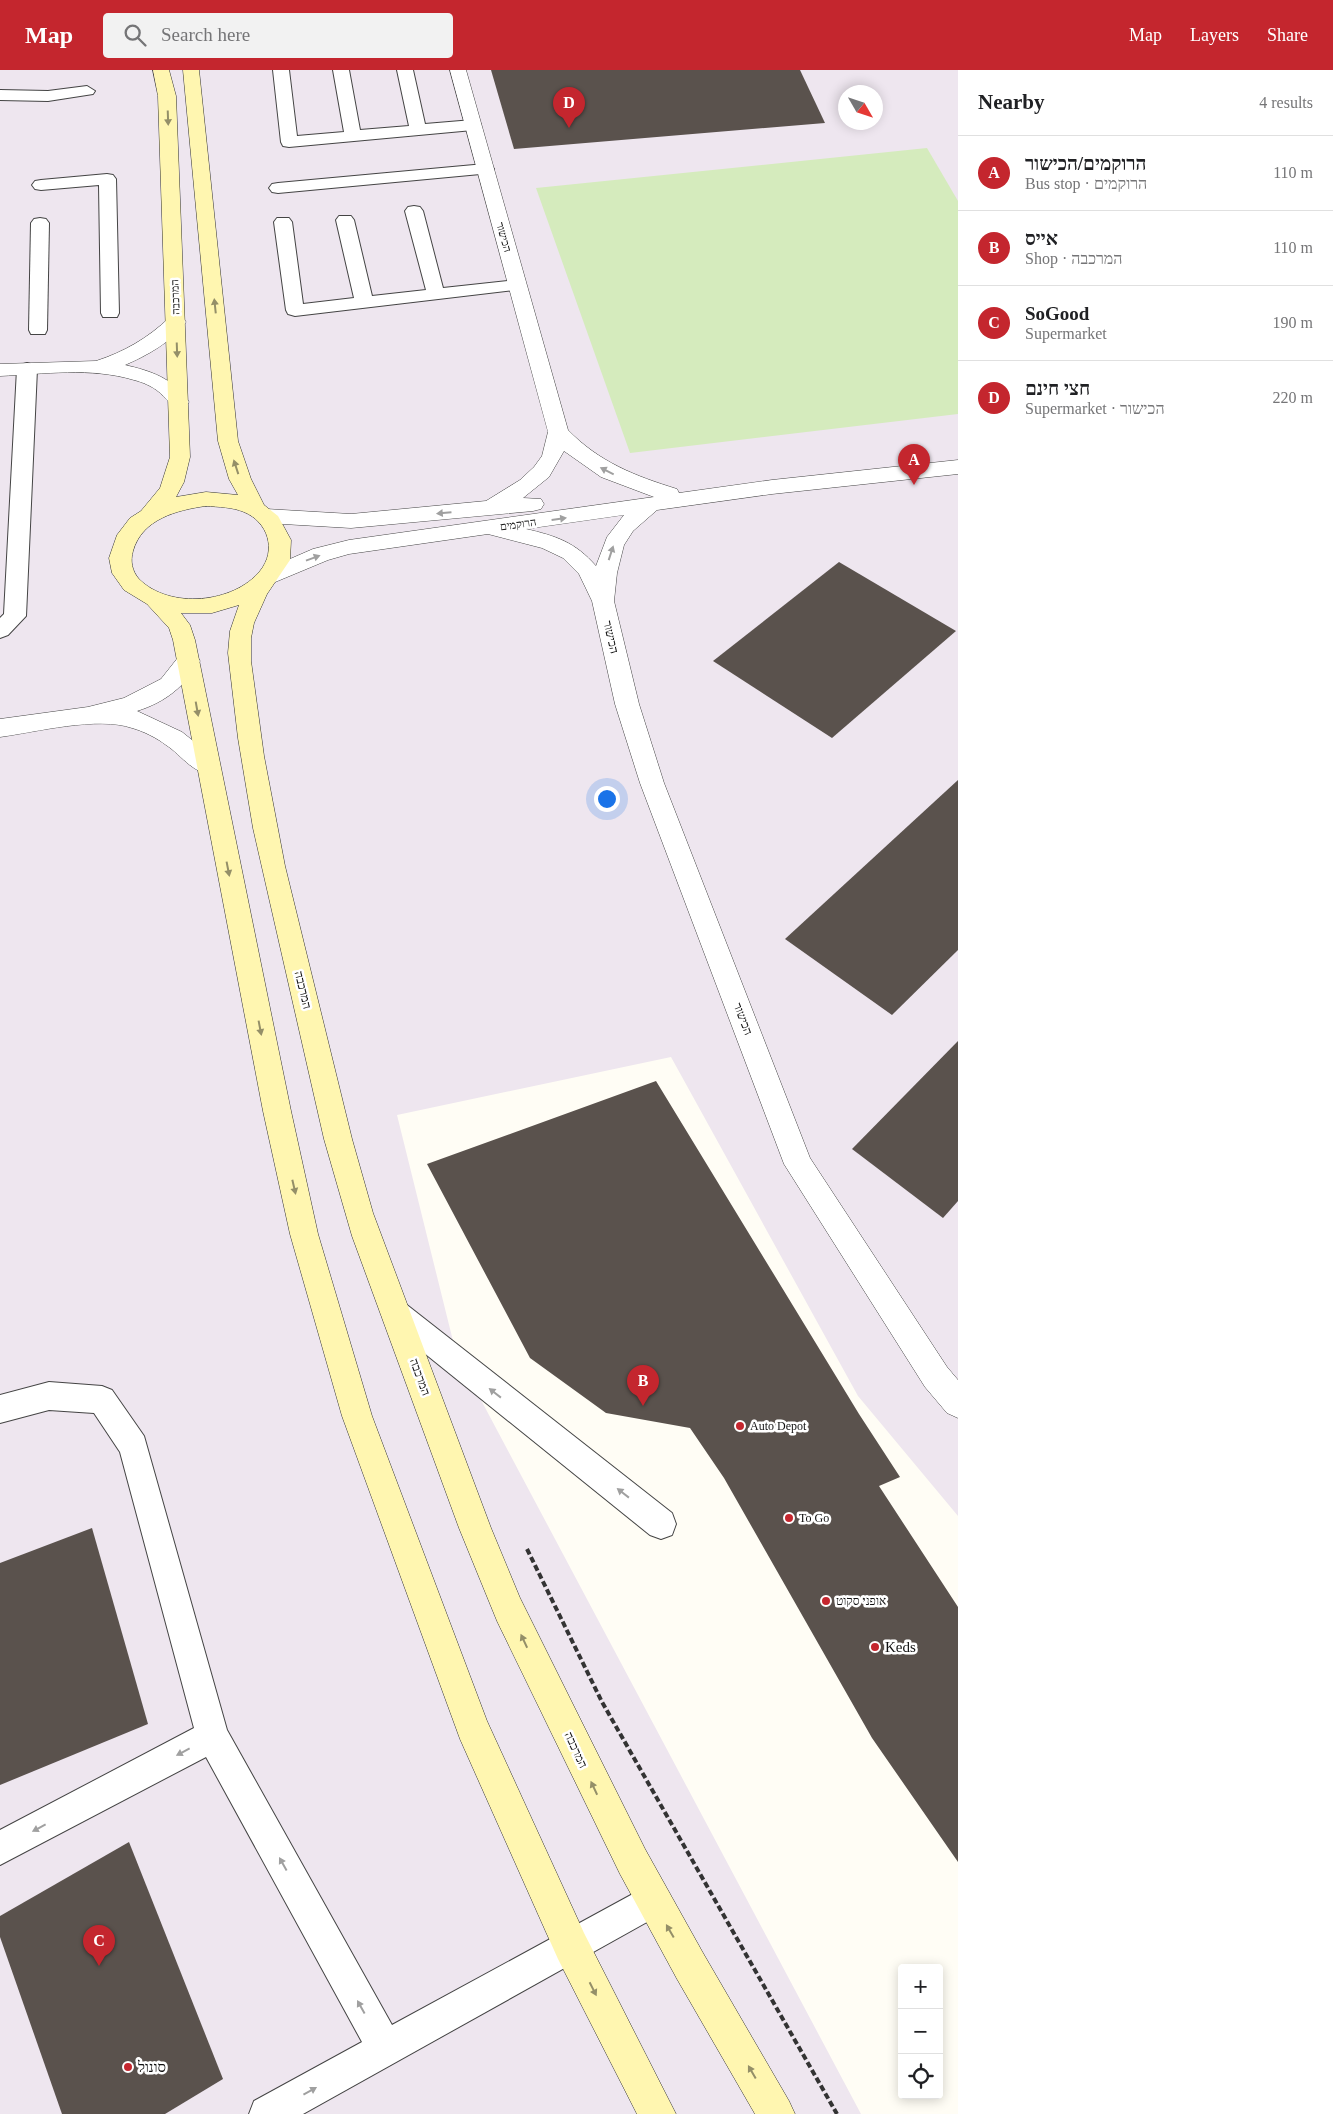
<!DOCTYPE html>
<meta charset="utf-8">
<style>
:root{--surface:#fff;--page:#f2f2f2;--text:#202124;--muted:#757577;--line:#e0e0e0;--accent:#c4262e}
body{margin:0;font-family:"Times New Roman",Heebo,serif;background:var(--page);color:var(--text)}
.controls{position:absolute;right:15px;bottom:15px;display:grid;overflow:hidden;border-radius:5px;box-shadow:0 2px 12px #0003}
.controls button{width:45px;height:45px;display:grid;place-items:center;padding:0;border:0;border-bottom:1px solid var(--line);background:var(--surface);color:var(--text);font:25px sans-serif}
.compass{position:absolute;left:838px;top:15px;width:45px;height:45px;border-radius:50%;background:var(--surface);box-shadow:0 2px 12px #0003;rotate:129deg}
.you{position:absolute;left:606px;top:728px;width:18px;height:18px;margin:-12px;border:4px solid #fff;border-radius:50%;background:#1a73e8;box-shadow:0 0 0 8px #1a73e833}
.badge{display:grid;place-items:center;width:32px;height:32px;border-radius:50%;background:var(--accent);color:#fff;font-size:16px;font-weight:700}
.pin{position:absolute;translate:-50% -41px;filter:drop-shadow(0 1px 2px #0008)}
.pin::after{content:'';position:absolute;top:26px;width:18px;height:15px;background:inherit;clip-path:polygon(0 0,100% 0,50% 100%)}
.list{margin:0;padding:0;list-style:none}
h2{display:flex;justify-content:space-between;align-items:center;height:65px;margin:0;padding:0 20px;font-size:21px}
h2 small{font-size:16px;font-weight:400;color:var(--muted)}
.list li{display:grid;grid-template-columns:32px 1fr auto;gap:15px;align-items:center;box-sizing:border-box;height:75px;padding:0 20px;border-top:1px solid var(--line)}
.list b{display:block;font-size:19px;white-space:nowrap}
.list p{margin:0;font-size:16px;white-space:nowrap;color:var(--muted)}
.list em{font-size:16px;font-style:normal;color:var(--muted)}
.icon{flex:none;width:28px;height:28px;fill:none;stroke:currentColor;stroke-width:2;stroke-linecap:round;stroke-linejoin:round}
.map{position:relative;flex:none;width:958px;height:2044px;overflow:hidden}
header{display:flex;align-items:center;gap:30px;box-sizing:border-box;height:70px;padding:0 25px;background:var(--accent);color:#fff}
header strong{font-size:24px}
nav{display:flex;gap:28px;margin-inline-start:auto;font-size:18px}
.search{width:350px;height:45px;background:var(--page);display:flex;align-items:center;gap:12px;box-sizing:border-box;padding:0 18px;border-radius:5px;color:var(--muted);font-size:19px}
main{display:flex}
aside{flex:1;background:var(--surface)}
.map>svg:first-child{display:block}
.industrial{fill:#eee6ef;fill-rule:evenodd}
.green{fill:#d5ebbd}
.building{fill:#5a524d}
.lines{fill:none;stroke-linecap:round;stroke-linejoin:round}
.lane-casing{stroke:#444;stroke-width:2}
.street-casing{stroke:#444;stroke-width:1}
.secondary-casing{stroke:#333;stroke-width:1}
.path{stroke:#333;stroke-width:4;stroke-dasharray:6 3;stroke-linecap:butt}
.lane{fill:#fff;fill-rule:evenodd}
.street{fill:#fff;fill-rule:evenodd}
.secondary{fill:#fff6b0;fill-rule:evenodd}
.oneway{fill:#948f68}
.oneway2{fill:#a0a0a0}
.poi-dot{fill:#c4262e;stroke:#fff;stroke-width:2}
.labels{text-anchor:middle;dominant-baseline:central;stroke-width:5;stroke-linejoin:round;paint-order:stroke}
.far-street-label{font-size:11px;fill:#111;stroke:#fff}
.street-label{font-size:12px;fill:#111;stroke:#fff}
.poi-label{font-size:12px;fill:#111;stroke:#fff;text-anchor:start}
.near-poi-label{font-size:15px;fill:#111;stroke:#fff;text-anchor:start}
</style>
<header>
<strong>Map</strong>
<div class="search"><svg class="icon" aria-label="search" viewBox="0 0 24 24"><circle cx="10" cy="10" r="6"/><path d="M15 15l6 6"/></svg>Search here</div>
<nav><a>Map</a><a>Layers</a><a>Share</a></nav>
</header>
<main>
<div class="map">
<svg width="958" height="2044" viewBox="0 0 958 2044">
<rect width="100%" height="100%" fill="#fffdf5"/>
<path class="industrial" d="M0,0H958V1446L858,1326L671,987L397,1045L456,1283L861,2044H0ZM846,22H876V52H846Z"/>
<polygon class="green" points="927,78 958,131 958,344 630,383 536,118"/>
<g class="building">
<polygon points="491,0 800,0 825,53 514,79"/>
<polygon points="839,492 956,561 832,668 713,591"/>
<polygon points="958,710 958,880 892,945 785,869"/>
<polygon points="958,971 958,1131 943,1148 852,1079"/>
<polygon points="656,1011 859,1344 900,1407 879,1416 958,1537 958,1792 872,1668 724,1408 690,1358 606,1343 530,1288 427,1094"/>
<polygon points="92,1458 148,1654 0,1715 0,1493"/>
<polygon points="129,1772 223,2009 165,2044 62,2044 0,1867 0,1846"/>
</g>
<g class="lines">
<defs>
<g id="lane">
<polygon points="273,0 289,0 297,66 344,62 333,0 349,0 360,60 409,56 397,0 413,0 425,54 473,50 479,51 481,55 479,59 473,60 289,77 283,76 281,72"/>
<polygon points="87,16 95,21 93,24 48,31 0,30 0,20 48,21"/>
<polygon points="485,94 491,95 494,99 491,103 278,123 272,122 269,118 272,114 278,113"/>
<polygon points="107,104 113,105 116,109 119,243 117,247 103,247 101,243 99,115 41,120 35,119 32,115 35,111 41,110"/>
<polygon points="414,136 420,137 423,141 443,218 517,210 523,211 526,215 523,219 295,246 288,244 286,240 274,152 277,148 289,148 292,152 303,234 354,228 336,150 339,146 351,146 354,150 372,226 426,220 405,141 408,137"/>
<polygon points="40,148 46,149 49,153 47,260 45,264 31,264 29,260 31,153 34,149"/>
<polygon points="27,293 34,295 37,299 26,546 8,565 0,568 0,548 4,544 17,299 20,295"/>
<polygon points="397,1231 407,1235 672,1443 676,1454 672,1465 661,1469 650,1465 387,1253 383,1244 387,1235"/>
<polygon points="49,1312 102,1316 112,1320 144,1366 227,1660 392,1955 653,1813 665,1818 670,1830 665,1842 303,2044 249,2044 254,2031 362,1972 206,1687 0,1795 0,1760 194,1658 120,1382 94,1343 49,1340 0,1353 0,1325"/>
</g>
<g id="street">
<path d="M450,0H466L568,360C599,392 635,406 677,419L679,423L772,410L958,390V404L772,424L657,440L633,461L624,475L617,503L614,531L639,634L664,713L810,1088L947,1297L958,1310V1348L947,1343L925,1317L784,1094L640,713L615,634L592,531L579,504L563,488L542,478L488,464L349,484L328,490L268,515L260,512L257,507L260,502L313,479L349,470L654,427L601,407L564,381L549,407L523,428L541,429L544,434L541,439L533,441L351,458L266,453L258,451L255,446L258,441L266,439L351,444L486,431L520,410L534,397L542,386L548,362ZM624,445L607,467L596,496C575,472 556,466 526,459Z"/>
<path d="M176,246L183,248L186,252C172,272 146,286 125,295C151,301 173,308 189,332L186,336C171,340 169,330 159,322C152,316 142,312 134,310C91,297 44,304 0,306V294L96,291C124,282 148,268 169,248Z"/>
<path d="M188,583L196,585L200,591C185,616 166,632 137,641L182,662L217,690L220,696L217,702C196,709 182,685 166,675C157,668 143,661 132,658C98,646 36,662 0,667V649L88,637L124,628L161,609L180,585Z"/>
</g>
<path id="secondary" d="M153,0H169L176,26L190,387L184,412L176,427L206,422L238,425L229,409L218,371L183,0H199L238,371L251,409L264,435L278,446L291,470L290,490L267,524L254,553L251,568V591L264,686L285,796L352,1069L373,1143L491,1458L520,1528L645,1779L703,1883L789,2031L795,2044H755L677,1909L620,1804L497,1551L459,1458L352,1166L324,1069L253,758L238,668L228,583L230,561L239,535L212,543H181L190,555L195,570L291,1041L318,1164L372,1346L487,1651L584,1863L676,2044H637L558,1889L460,1669L342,1346L290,1164L263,1041L173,570L169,558L147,534L124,520L112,503L109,488L117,465L130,448L141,441L160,418L170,387L158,26ZM206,436C219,437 232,437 244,442C268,452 277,480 260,501C234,533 170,540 139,509C132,501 130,491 133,481C142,449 177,440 206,436Z"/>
</defs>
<use href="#lane" class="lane-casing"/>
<use href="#street" class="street-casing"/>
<use href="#secondary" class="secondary-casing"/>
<polyline class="path" points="527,1479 602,1632 837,2044"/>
<use href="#lane" class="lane"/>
<use href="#street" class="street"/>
<use href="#secondary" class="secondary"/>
</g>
<defs><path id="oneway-solid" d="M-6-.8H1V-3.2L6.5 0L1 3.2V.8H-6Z" transform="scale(1.25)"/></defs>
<g class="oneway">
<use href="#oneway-solid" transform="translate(168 48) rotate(88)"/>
<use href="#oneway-solid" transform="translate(215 236) rotate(-96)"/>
<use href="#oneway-solid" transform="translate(177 280) rotate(88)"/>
<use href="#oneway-solid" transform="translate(236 397) rotate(-108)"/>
<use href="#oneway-solid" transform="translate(197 639) rotate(80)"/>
<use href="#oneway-solid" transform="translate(228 799) rotate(79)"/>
<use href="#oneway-solid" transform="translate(260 958) rotate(79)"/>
<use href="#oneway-solid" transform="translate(294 1117) rotate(77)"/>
<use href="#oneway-solid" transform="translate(524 1571) rotate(-115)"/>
<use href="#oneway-solid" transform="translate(594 1718) rotate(-115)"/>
<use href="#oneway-solid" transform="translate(670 1861) rotate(-120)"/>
<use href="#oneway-solid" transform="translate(593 1919) rotate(63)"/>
<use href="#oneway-solid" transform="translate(752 2002) rotate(-120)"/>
</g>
<g class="oneway2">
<use href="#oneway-solid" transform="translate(607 401) rotate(-153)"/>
<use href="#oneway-solid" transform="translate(444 443) rotate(175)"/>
<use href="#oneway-solid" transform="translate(559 449) rotate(-8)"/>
<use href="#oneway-solid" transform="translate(611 483) rotate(-72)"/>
<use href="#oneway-solid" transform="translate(313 488) rotate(-20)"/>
<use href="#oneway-solid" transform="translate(495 1323) rotate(-142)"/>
<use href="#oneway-solid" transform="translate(623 1423) rotate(-142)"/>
<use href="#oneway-solid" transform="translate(183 1682) rotate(152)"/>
<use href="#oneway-solid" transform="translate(39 1758) rotate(152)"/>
<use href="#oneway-solid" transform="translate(283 1794) rotate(-119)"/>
<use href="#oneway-solid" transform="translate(361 1937) rotate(-119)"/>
<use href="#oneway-solid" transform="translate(310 2021) rotate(-29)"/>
</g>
<g class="poi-dot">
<circle cx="740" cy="1356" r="5"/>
<circle cx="789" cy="1448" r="5"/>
<circle cx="826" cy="1531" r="5"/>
<circle cx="875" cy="1577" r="5"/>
<circle cx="128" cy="1997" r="5"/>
</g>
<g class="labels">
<g class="far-street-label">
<text transform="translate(504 167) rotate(74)">הכישור</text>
<text transform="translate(175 227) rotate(-92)">המרכבה</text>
<text transform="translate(518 454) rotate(-8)">הרוקמים</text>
</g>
<g class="street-label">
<text transform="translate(611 567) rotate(77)">הכישור</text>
<text transform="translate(303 920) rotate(76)">המרכבה</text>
<text transform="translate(743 949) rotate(69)">הכישור</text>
<text transform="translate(420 1307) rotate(70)">המרכבה</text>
<text transform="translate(576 1680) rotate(65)">המרכבה</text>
</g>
<g class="poi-label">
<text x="750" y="1356">Auto Depot</text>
<text x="799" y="1448">To Go</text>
<text x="836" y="1531">אופני סקוט</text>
</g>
<g class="near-poi-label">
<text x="885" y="1577">Keds</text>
<text x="138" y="1997">סונול</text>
</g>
</g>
</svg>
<div class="controls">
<button>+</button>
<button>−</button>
<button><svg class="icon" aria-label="locate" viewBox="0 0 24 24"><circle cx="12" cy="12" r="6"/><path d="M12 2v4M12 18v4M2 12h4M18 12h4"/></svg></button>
</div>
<svg class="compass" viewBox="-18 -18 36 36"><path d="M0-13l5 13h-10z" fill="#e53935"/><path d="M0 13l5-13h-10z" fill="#757577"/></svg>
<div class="you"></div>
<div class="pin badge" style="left:914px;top:415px">A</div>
<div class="pin badge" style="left:643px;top:1336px">B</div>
<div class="pin badge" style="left:99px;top:1896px">C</div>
<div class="pin badge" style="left:569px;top:58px">D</div>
</div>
<aside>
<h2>Nearby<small>4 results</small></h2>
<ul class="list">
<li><span class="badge">A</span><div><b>הרוקמים/הכישור</b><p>Bus stop · הרוקמים</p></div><em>110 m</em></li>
<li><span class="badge">B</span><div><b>אייס</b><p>Shop · המרכבה</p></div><em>110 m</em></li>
<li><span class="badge">C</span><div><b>SoGood</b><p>Supermarket</p></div><em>190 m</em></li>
<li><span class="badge">D</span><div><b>חצי חינם</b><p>Supermarket · הכישור</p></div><em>220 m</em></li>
</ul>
</aside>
</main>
